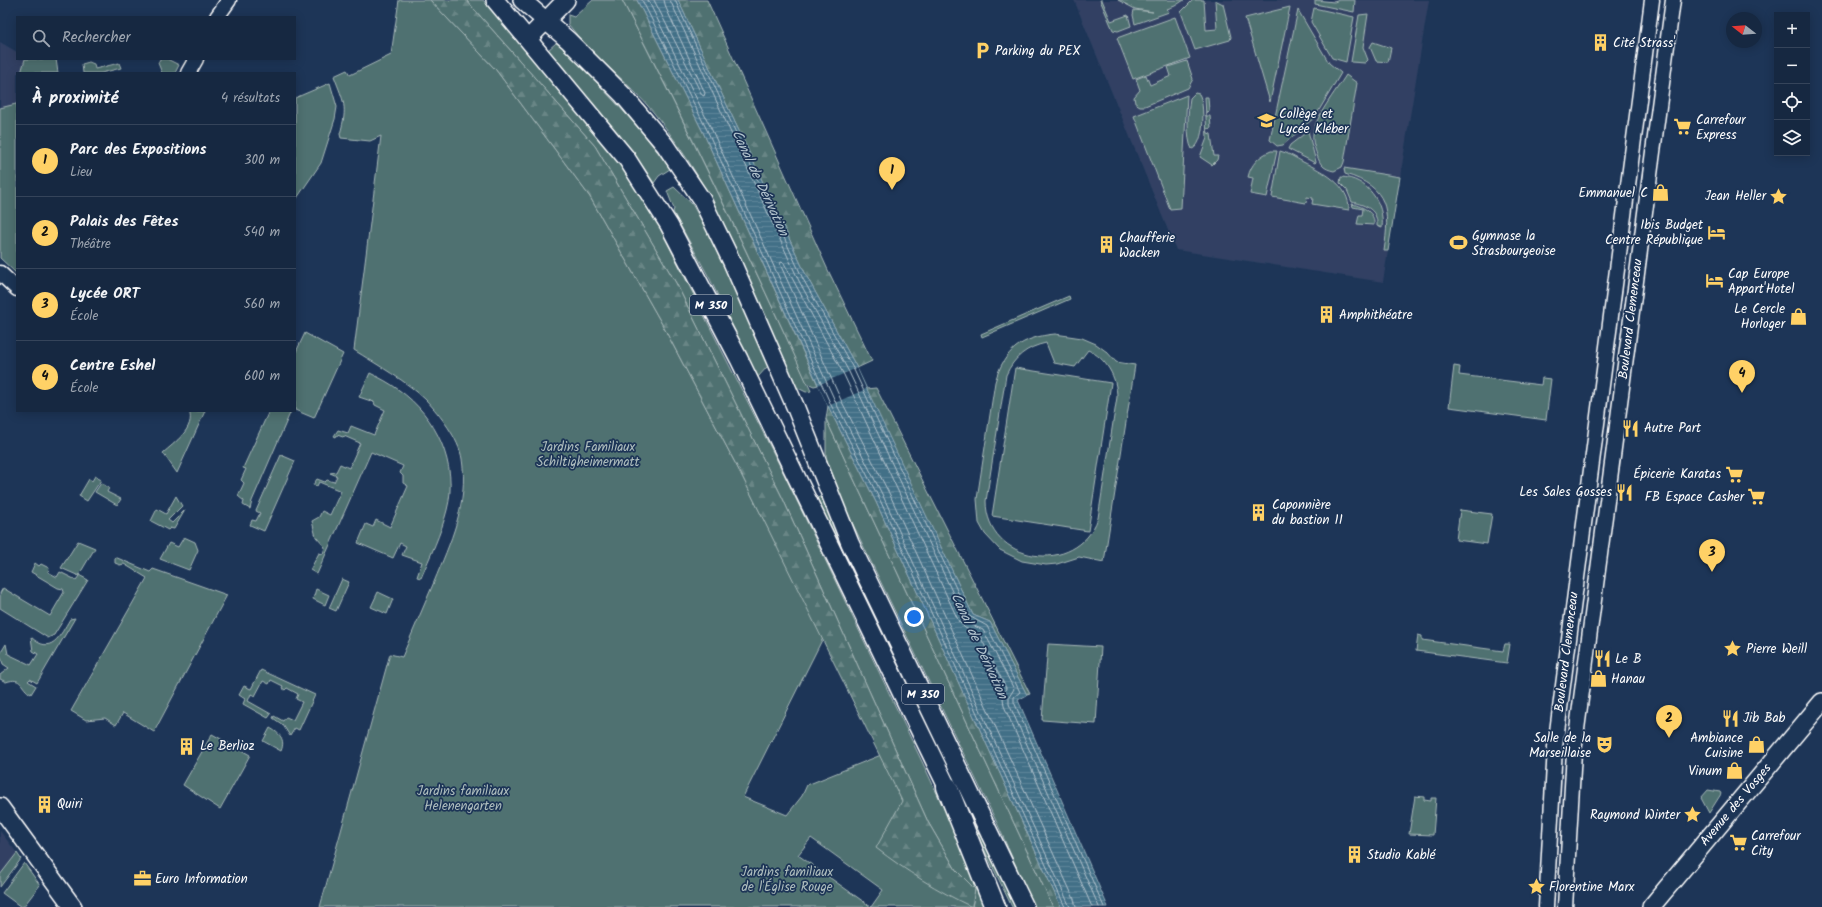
<!DOCTYPE html>
<html lang="fr">
<meta charset="utf-8">
<style>
:root{--surface:#162841;--page:#23344c;--text:#f1f3f6;--muted:#9ea6b1;--line:#35445a;--accent:#ffd166}
body{margin:0;font-family:Kalam,sans-serif;background:var(--page);color:var(--text)}
.controls{position:absolute;right:12px;top:12px;display:grid;overflow:hidden;border-radius:0px;box-shadow:0 2px 10px #0003}
.controls button{width:36px;height:36px;display:grid;place-items:center;padding:0;border:0;border-bottom:1px solid var(--line);background:var(--surface);color:var(--text);font:20px sans-serif}
.compass{position:absolute;left:1726px;top:12px;width:36px;height:36px;border-radius:50%;background:var(--surface);box-shadow:0 2px 10px #0003;rotate:287deg}
.you{position:absolute;left:914px;top:617px;width:14px;height:14px;margin:-10px;border:3px solid #fff;border-radius:50%;background:#1a73e8;box-shadow:0 0 0 6px #1a73e833}
.badge{display:grid;place-items:center;width:26px;height:26px;border-radius:50%;background:var(--accent);color:#111;font-size:13px;font-weight:700}
.pin{position:absolute;translate:-50% -33px;filter:drop-shadow(0 1px 2px #0008)}
.pin::after{content:'';position:absolute;top:21px;width:14px;height:12px;background:inherit;clip-path:polygon(0 0,100% 0,50% 100%)}
.list{margin:0;padding:0;list-style:none}
h2{display:flex;justify-content:space-between;align-items:center;height:52px;margin:0;padding:0 16px;font-size:17px}
h2 small{font-size:13px;font-weight:400;color:var(--muted)}
.list li{display:grid;grid-template-columns:26px 1fr auto;gap:12px;align-items:center;box-sizing:border-box;height:72px;padding:0 16px;border-top:1px solid var(--line)}
.list b{display:block;font-size:15px;white-space:nowrap}
.list p{margin:0;font-size:13px;white-space:nowrap;color:var(--muted)}
.list em{font-size:13px;font-style:normal;color:var(--muted)}
.icon{flex:none;width:22px;height:22px;fill:none;stroke:currentColor;stroke-width:2;stroke-linecap:round;stroke-linejoin:round}
.map{position:relative;flex:none;width:1822px;height:907px;overflow:hidden}
.search{position:absolute;background:var(--surface);box-shadow:0 2px 10px #0003;left:16px;top:16px;width:280px;height:44px;display:flex;align-items:center;gap:10px;box-sizing:border-box;padding:0 14px;border-radius:0px;color:var(--muted);font-size:15px}
.panel{position:absolute;background:var(--surface);box-shadow:0 2px 10px #0003;left:16px;top:72px;width:280px;height:340px;border-radius:0px}
.map>svg:first-child{display:block}
.built{fill:#304163}
.green{fill:#4f7171;stroke:#a7b8b8;fill-rule:evenodd}
.forest{fill:url(#forest-firs);stroke:#a7b8b8}
.water{fill:url(#water-rules);stroke:#8ea9b7}
.pier{fill:#1d3557}
.lines{fill:none;stroke-linecap:round;stroke-linejoin:round}
.shore{stroke:#b4c5cf;stroke-width:1}
.minor-casing{stroke:#fff;stroke-width:17}
.major-casing{stroke:#fff;stroke-width:20}
.highway-casing{stroke:#fff;stroke-width:23}
.minor{stroke:#1d3557;stroke-width:14}
.major{stroke:#1d3557;stroke-width:17}
.highway{stroke:#1d3557;stroke-width:20}
.labels{text-anchor:middle;dominant-baseline:central;stroke-width:3.5;stroke-linejoin:round;paint-order:stroke}
.shield{fill:#1d3557;stroke:#bbc2cd;stroke-width:1}
.shield-label{font-size:12px;font-weight:bold;fill:#fff}
.poi-label{font-size:13px;fill:#fff;stroke:#1d3557;text-anchor:start}
.street-label{font-size:13px;fill:#fff;stroke:#1d3557}
.park-label{font-size:13px;fill:#b0bfbf;stroke:#1d3557}
.water-label{font-size:14px;font-style:italic;fill:#b4c5cf;stroke:#1d3557}
</style>
<div class="map">
<svg width="1822" height="907" viewBox="0 0 1822 907">
<defs>
<pattern id="forest-firs" width="22" height="20" patternUnits="userSpaceOnUse"><rect width="22" height="20" fill="#4f7171"/><path d="M5 1l3.5 6h-7zM16 11l3.5 6h-7z" fill="#698686"/></pattern>
<pattern id="water-rules" width="6" height="5" patternUnits="userSpaceOnUse"><rect width="6" height="5" fill="#436f87"/><path d="M0 2.5h6" fill="none" stroke="#5f8599"/></pattern>
</defs>
<rect width="100%" height="100%" fill="#1d3557"/>
<filter id="ink" filterUnits="userSpaceOnUse"><feTurbulence type="fractalNoise" baseFrequency=".025" numOctaves="2"/><feDisplacementMap in="SourceGraphic" scale="8" xChannelSelector="R" yChannelSelector="G"/><feConvolveMatrix kernelMatrix="1 2 1 2 8 2 1 2 1" color-interpolation-filters="sRGB"/></filter>
<g filter="url(#ink)">
<g class="built">
<polygon points="1074,0 1429,0 1383,282 1176,250"/>
<polygon points="0,42 17,52 17,59 30,59 56,73 17,73 17,104 0,108"/>
<polygon points="0,831 17,853 0,875"/>
</g>
<g class="green">
<path d="M399,0H430L496,70L590,197L662,324L742,476L823,638L743,797L787,815L802,796L807,785L881,755L902,801L972,907H320L390,654L402,657C413,632 423,607 434,582C450,543 469,503 462,459C459,439 440,415 426,400C408,382 376,364 354,350L381,136L370,141L341,138L340,134C348,106 344,103 334,76L347,70L350,75L391,55ZM811,838L883,890L871,907L798,855Z"/>
<polygon points="466,0 483,0 621,162 659,226 784,474 926,770 990,907 972,907 975,889 956,870 928,822 783,499 676,283 595,146"/>
<path d="M593,0H622C688,129 751,259 811,391L806,392L794,386C755,292 719,193 654,113C629,82 592,56 568,24V15L574,17Z"/>
<polygon points="1100,0 1102,0 1111,21 1128,15 1131,26 1118,31 1113,30"/>
<polygon points="1118,0 1184,0 1175,6 1167,9 1169,12 1135,24 1133,15 1134,10 1153,12 1135,9"/>
<polygon points="1193,0 1204,0 1206,30 1217,29 1215,0 1223,4 1231,37 1230,40 1195,50 1181,12"/>
<polygon points="1315,0 1334,2 1339,0 1355,0 1354,12 1315,4"/>
<polygon points="1290,7 1270,102 1245,18"/>
<polygon points="1314,8 1354,17 1346,62 1332,58 1311,22"/>
<polygon points="1298,10 1329,63 1341,73 1315,117 1283,145 1277,146 1270,140"/>
<polygon points="1368,14 1363,47 1368,60 1365,63 1351,62 1359,15"/>
<polygon points="1175,17 1190,58 1133,79 1117,38"/>
<polygon points="1373,42 1391,48 1388,62 1376,61 1370,47"/>
<path d="M556,43L565,49C601,88 640,125 670,169L659,176L654,183C624,136 587,96 549,56L548,50Z"/>
<polygon points="25,59 56,59 58,73 21,73"/>
<polygon points="160,59 167,59 179,65 175,73 162,73 158,63"/>
<polygon points="1187,61 1193,79 1188,88 1145,106 1140,106 1135,103 1134,97 1140,90 1136,79 1146,75 1150,85 1171,76 1168,67"/>
<polygon points="89,62 94,64 95,69 119,63 121,68 101,73 83,73 82,64"/>
<path d="M1346,75L1357,83L1344,162L1342,167L1334,171C1324,169 1320,165 1317,155C1315,149 1312,141 1313,134C1315,117 1336,91 1346,75Z"/>
<polygon points="330,83 337,107 335,119 321,163 295,201 295,98"/>
<path d="M1195,93L1199,94C1205,103 1205,145 1192,149C1186,139 1188,110 1190,98Z"/>
<polygon points="1187,95 1181,208 1170,209 1134,116"/>
<polygon points="1205,97 1208,97 1209,111 1206,112 1206,116 1210,116 1211,128 1207,129 1208,133 1211,134 1214,156 1218,156 1217,160 1212,165 1200,157 1207,138"/>
<polygon points="16,104 17,104 17,274 0,258 0,108"/>
<polygon points="1308,131 1316,162 1315,163 1288,149 1290,145"/>
<path d="M1271,151H1277L1267,197L1250,194L1253,178L1248,177C1251,164 1259,156 1271,151Z"/>
<path d="M1280,151C1288,153 1296,158 1303,162C1322,171 1350,185 1349,210L1312,204L1313,198L1307,197L1306,203L1272,197Z"/>
<path d="M1344,168L1400,177L1388,251H1384C1390,210 1389,187 1345,174Z"/>
<path d="M1341,177C1367,178 1385,203 1382,228L1377,226C1378,210 1366,205 1352,202L1347,190L1340,183Z"/>
<polygon points="674,187 692,204 704,225 747,316 768,366 757,378 710,279 673,212 674,209 667,191"/>
<path d="M1352,204C1364,207 1375,212 1374,225L1357,224L1359,215H1362L1363,209L1353,207Z"/>
<polygon points="1069,296 1070,299 982,337 981,334"/>
<polygon points="305,333 343,354 314,418 295,410 295,354"/>
<path d="M1055,334L1082,338L1096,344L1107,352L1116,362L1135,365L1104,562L1079,557L1057,564L1046,565L1022,561L1000,550L985,534L979,523L977,499L995,382C1004,350 1022,337 1055,334ZM1046,343L1054,363L1075,367L1088,350C1106,358 1117,377 1117,397L1098,518C1077,578 986,563 986,501L1006,375C1014,357 1027,347 1046,343Z"/>
<polygon points="1454,366 1460,367 1459,375 1541,385 1542,378 1551,379 1546,420 1449,407"/>
<polygon points="1015,368 1111,383 1088,531 992,516"/>
<path d="M370,373C380,378 390,383 399,390C436,416 459,465 447,510C441,534 430,556 421,578L417,577L422,562L402,555L406,546L400,543L393,558L358,543L366,524L373,527L376,520L390,527L408,486L403,483V476L400,473L403,466L371,452L317,574L310,570L319,553L323,554L325,547L316,537L312,521L319,517L322,511L330,515L341,491L319,482L317,486L313,485L317,479L325,482L327,480L334,482L337,476L330,473L336,472L340,464L349,468L360,443L344,436L343,437L337,435L336,437L334,436L338,430L348,433L351,426L374,435L385,410L375,405L374,402L359,397Z"/>
<path d="M189,411H205L177,473L163,453C174,443 196,428 189,411Z"/>
<polygon points="269,411 291,411 252,501 250,509 243,505 244,501 238,496 244,483 241,480 246,469 243,468"/>
<polygon points="826,419 1053,907 1034,907 997,823 846,510 826,458"/>
<polygon points="281,455 295,461 264,531 250,525 252,520 256,521 260,513 256,511"/>
<polygon points="95,476 101,480 87,501 79,496 89,479 92,481"/>
<polygon points="101,483 109,488 107,492 121,499 117,505 95,492"/>
<polygon points="823,495 1019,907 1012,907 816,499"/>
<polygon points="176,496 182,506 168,520 172,523 185,510 174,529 170,528 168,530 151,521 157,509 166,514"/>
<polygon points="1460,510 1492,514 1487,544 1456,540"/>
<polygon points="184,537 195,542 198,550 189,570 160,559 169,543 178,547"/>
<polygon points="78,541 95,548 79,575 88,580 54,635 48,638 0,608 0,593 3,588 50,616 64,592 63,589 58,588 31,572 35,563 39,566 41,564 49,568 48,572 57,577 60,572 76,580 79,576 61,568"/>
<polygon points="115,557 150,572 153,569 227,595 154,732 123,713 116,725 105,718 86,720 71,711 147,578 124,564 120,565 115,563"/>
<polygon points="342,579 349,582 336,611 329,608"/>
<polygon points="316,589 329,595 325,605 313,599"/>
<polygon points="378,592 393,599 387,614 371,607"/>
<path d="M75,618L37,683L30,679L28,681L36,686L31,694C20,688 23,676 6,682L0,679V675L9,668L3,664L0,654L6,644L8,654L31,665L38,654L33,651L31,637C51,656 60,636 70,619Z"/>
<polygon points="1418,635 1422,636 1422,640 1503,651 1505,644 1510,644 1507,663 1416,651"/>
<polygon points="1048,644 1101,647 1096,724 1042,720"/>
<polygon points="261,670 315,695 299,730 295,728 290,736 283,725 273,718 274,716 283,721 286,717 293,720 302,702 296,699 298,694 287,688 285,690 282,688 283,686 271,680 269,684 263,681 255,696 251,694 248,701 271,714 268,718 243,704 245,699 239,695 244,686 251,689"/>
<path d="M270,728C279,733 286,739 281,751L263,741Z"/>
<polygon points="212,734 250,755 220,809 183,785"/>
<polygon points="1708,790 1720,792 1721,794 1709,813 1701,798"/>
<polygon points="1415,796 1424,797 1424,800 1431,801 1431,798 1436,798 1433,835 1409,834"/>
<polygon points="17,853 21,859 0,887 0,875"/>
<polygon points="24,863 40,885 23,907 21,907 2,893"/>
</g>
<g class="forest">
<path d="M430,0H466L595,146L676,283L783,499L928,822L956,870L975,889L972,907C938,891 906,871 876,848L902,801L742,476L662,324L590,197L496,70Z"/>
<path d="M622,0H637L703,132L818,385L814,386L807,383C749,254 687,126 622,0Z"/>
<polygon points="678,0 707,0 827,268 872,361 857,368 807,277"/>
<polygon points="876,388 1030,694 1027,695 990,622 973,615 866,389"/>
<polygon points="828,406 876,502 1061,907 1053,907 826,419"/>
</g>
<polygon class="water" points="637,0 678,0 807,277 857,368 973,615 990,622 1027,695 1018,700 1108,907 1061,907 876,502 828,406 703,132"/>
<polygon class="pier" points="857,368 866,389 828,406 818,385"/>
<g class="lines">
<g class="shore">
<polyline points="642,0 707,130 831,405 880,500 1065,907"/>
<polyline points="648,0 711,128 836,403 884,498 1070,907"/>
<polyline points="654,0 702,95 704,96 705,93 666,8 664,0"/>
<polyline points="670,0 799,281 849,372 965,619 968,623 983,630 1014,689 1009,697 1009,704 1099,907"/>
<polyline points="675,0 803,279 854,370 969,616 987,626 1020,692 1014,697 1014,702 1104,907"/>
<polyline points="1076,907 1074,899 890,495 841,400 780,264 781,262 784,263 844,375 959,622 965,628 979,634 1006,688 1003,698 1004,706 1092,907"/>
</g>
<defs>
<g id="minor">
<polyline points="217,17 229,0"/>
<polyline points="188,73 196,59"/>
<polyline points="0,273 17,289"/>
<polyline points="1546,907 1555,747 1652,0"/>
<polyline points="1565,907 1574,752 1673,0"/>
</g>
<g id="major">
<polyline points="495,0 627,159 669,225 739,359 953,799"/>
<polyline points="522,0 568,40 623,95 665,145 702,200 732,262 795,406 850,543 1025,907"/>
<polyline points="528,39 566,0"/>
<polyline points="0,807 73,907"/>
<polyline points="1651,907 1822,702"/>
</g>
<polyline id="highway" points="947,787 995,907"/>
</defs>
<use href="#minor" class="minor-casing"/>
<use href="#major" class="major-casing"/>
<use href="#highway" class="highway-casing"/>
<use href="#minor" class="minor"/>
<use href="#major" class="major"/>
<use href="#highway" class="highway"/>
</g>
</g>
<defs>
<symbol id="building-bare" viewBox="-9 -9 18 18"><path d="M-4-6H4V6H1V3H-1V6H-4ZM-2.5-4.3h1.7v1.8h-1.7ZM.8-4.3h1.7v1.8H.8ZM-2.5-1h1.7V.8h-1.7ZM.8-1h1.7V.8H.8Z" fill="#ffd166" stroke="#1d3557" stroke-width="2.5" paint-order="stroke"/></symbol>
<symbol id="parking-bare" viewBox="-9 -9 18 18"><path d="M-3.5-5.5H1a3.5 3.5 0 0 1 0 7H-1V5.5H-3.5ZM-1-3.4V-.6H.8a1.4 1.4 0 0 0 0-2.8Z" fill="#ffd166" stroke="#1d3557" stroke-width="2.5" paint-order="stroke"/></symbol>
<symbol id="school-bare" viewBox="-9 -9 18 18"><path d="M0-5L7-2L0 1L-7-2ZM-4 1L0 2.5L4 1V4Q0 6-4 4Z" fill="#ffd166" stroke="#1d3557" stroke-width="2.5" paint-order="stroke"/></symbol>
<symbol id="supermarket-bare" viewBox="-9 -9 18 18"><path d="M-6-5.5h2.5l.6 2H6L4.5 2H-2.5L-4.4-4H-6ZM-1.5 3.2a1.3 1.3 0 1 0 .1 0ZM3 3.2a1.3 1.3 0 1 0 .1 0Z" fill="#ffd166" stroke="#1d3557" stroke-width="2.5" paint-order="stroke"/></symbol>
<symbol id="shop-bare" viewBox="-9 -9 18 18"><path d="M-5-2.5h2.3a2.7 3.5 0 0 1 5.4 0H5L5.5 6h-11ZM-1.5-2.5h3a1.5 2.3 0 0 0-3 0Z" fill="#ffd166" stroke="#1d3557" stroke-width="2.5" paint-order="stroke"/></symbol>
<symbol id="sight-bare" viewBox="-9 -9 18 18"><path d="M0-6L1.8-2.2L6-1.7L2.9 1.2L3.7 5.4L0 3.3L-3.7 5.4L-2.9 1.2L-6-1.7L-1.8-2.2Z" fill="#ffd166" stroke="#1d3557" stroke-width="2.5" paint-order="stroke"/></symbol>
<symbol id="hotel-bare" viewBox="-9 -9 18 18"><path d="M-6-4.5h1.5V1H6V5H4.5V3h-9V5H-6ZM-4 0a1.8 1.8 0 1 1 3.6 0ZM.5 0V-2.5h3Q6-2.5 6 0Z" fill="#ffd166" stroke="#1d3557" stroke-width="2.5" paint-order="stroke"/></symbol>
<symbol id="stadium-bare" viewBox="-9 -9 18 18"><path d="M0-5a6.5 5 0 1 0 0 10a6.5 5 0 1 0 0-10ZM-3.5-1.8h7v3.6h-7Z" fill="#ffd166" stroke="#1d3557" stroke-width="2.5" paint-order="stroke"/></symbol>
<symbol id="restaurant-bare" viewBox="-9 -9 18 18"><path d="M-5-6h1v4h1v-4h1v4h1v-4h1v5L-1.5 .5V6h-2V.5L-5-1ZM5-6V6H3V1.5H1.5Q1.5-4 5-6Z" fill="#ffd166" stroke="#1d3557" stroke-width="2.5" paint-order="stroke"/></symbol>
<symbol id="theatre-bare" viewBox="-9 -9 18 18"><path d="M-5-5.5Q0-4 5-5.5V0Q5 5 0 6Q-5 5-5 0ZM-3.3-2.5H-1v1.5H-3.3ZM1-2.5H3.3v1.5H1ZM-2.8 1Q0 5.5 2.8 1Z" fill="#ffd166" stroke="#1d3557" stroke-width="2.5" paint-order="stroke"/></symbol>
<symbol id="office-bare" viewBox="-9 -9 18 18"><path d="M-6-3h4V-5.5h4V-3h4V5H-6ZM-1-4.5V-3h2v-1.5ZM-6 0V1H6V0Z" fill="#ffd166" stroke="#1d3557" stroke-width="2.5" paint-order="stroke"/></symbol>
</defs>
<g fill-rule="evenodd">
<use href="#building-bare" x="1588" y="30" width="25" height="25"/>
<use href="#parking-bare" x="970" y="38" width="25" height="25"/>
<use href="#school-bare" x="1254" y="108" width="25" height="25"/>
<use href="#supermarket-bare" x="1670" y="114" width="25" height="25"/>
<use href="#shop-bare" x="1648" y="180" width="25" height="25"/>
<use href="#sight-bare" x="1766" y="184" width="25" height="25"/>
<use href="#hotel-bare" x="1704" y="220" width="25" height="25"/>
<use href="#stadium-bare" x="1446" y="230" width="25" height="25"/>
<use href="#building-bare" x="1094" y="232" width="25" height="25"/>
<use href="#hotel-bare" x="1702" y="268" width="25" height="25"/>
<use href="#building-bare" x="1314" y="302" width="25" height="25"/>
<use href="#shop-bare" x="1786" y="304" width="25" height="25"/>
<use href="#restaurant-bare" x="1618" y="416" width="25" height="25"/>
<use href="#supermarket-bare" x="1722" y="462" width="25" height="25"/>
<use href="#restaurant-bare" x="1612" y="480" width="25" height="25"/>
<use href="#supermarket-bare" x="1744" y="484" width="25" height="25"/>
<use href="#building-bare" x="1246" y="500" width="25" height="25"/>
<use href="#sight-bare" x="1720" y="636" width="25" height="25"/>
<use href="#restaurant-bare" x="1590" y="646" width="25" height="25"/>
<use href="#shop-bare" x="1586" y="666" width="25" height="25"/>
<use href="#restaurant-bare" x="1718" y="706" width="25" height="25"/>
<use href="#theatre-bare" x="1592" y="732" width="25" height="25"/>
<use href="#shop-bare" x="1744" y="732" width="25" height="25"/>
<use href="#building-bare" x="174" y="734" width="25" height="25"/>
<use href="#shop-bare" x="1722" y="758" width="25" height="25"/>
<use href="#building-bare" x="32" y="792" width="25" height="25"/>
<use href="#sight-bare" x="1680" y="802" width="25" height="25"/>
<use href="#supermarket-bare" x="1726" y="830" width="25" height="25"/>
<use href="#building-bare" x="1342" y="842" width="25" height="25"/>
<use href="#office-bare" x="130" y="866" width="25" height="25"/>
<use href="#sight-bare" x="1524" y="874" width="25" height="25"/>
</g>
<g class="labels">
<g class="shield">
<rect x="690" y="295" width="42" height="20" rx="3"/>
<rect x="902" y="684" width="42" height="20" rx="3"/>
</g>
<g class="shield-label">
<text x="711" y="305">M 350</text>
<text x="923" y="694">M 350</text>
</g>
<g class="poi-label">
<text x="1613" y="43">Cité Strass'</text>
<text x="995" y="51">Parking du PEX</text>
<text x="1279" y="114">Collège et<tspan x="1279" dy="15">Lycée Kléber</tspan></text>
<text x="1696" y="120">Carrefour<tspan x="1696" dy="15">Express</tspan></text>
<text x="1648" y="193" text-anchor="end">Emmanuel C</text>
<text x="1766" y="196" text-anchor="end">Jean Heller</text>
<text x="1703" y="225" text-anchor="end">Ibis Budget<tspan x="1703" dy="15">Centre République</tspan></text>
<text x="1472" y="236">Gymnase la<tspan x="1472" dy="15">Strasbourgeoise</tspan></text>
<text x="1119" y="238">Chaufferie<tspan x="1119" dy="15">Wacken</tspan></text>
<text x="1728" y="274">Cap Europe<tspan x="1728" dy="15">Appart'Hotel</tspan></text>
<text x="1785" y="309" text-anchor="end">Le Cercle<tspan x="1785" dy="15">Horloger</tspan></text>
<text x="1339" y="315">Amphithéatre</text>
<text x="1644" y="428">Autre Part</text>
<text x="1721" y="474" text-anchor="end">Épicerie Karatas</text>
<text x="1612" y="492" text-anchor="end">Les Sales Gosses</text>
<text x="1744" y="497" text-anchor="end">FB Espace Casher</text>
<text x="1272" y="505">Caponnière<tspan x="1272" dy="15">du bastion 11</tspan></text>
<text x="1746" y="649">Pierre Weill</text>
<text x="1615" y="659">Le B</text>
<text x="1611" y="679">Hanau</text>
<text x="1743" y="718">Jib Bab</text>
<text x="1591" y="738" text-anchor="end">Salle de la<tspan x="1591" dy="15">Marseillaise</tspan></text>
<text x="1743" y="738" text-anchor="end">Ambiance<tspan x="1743" dy="15">Cuisine</tspan></text>
<text x="200" y="746">Le Berlioz</text>
<text x="1722" y="771" text-anchor="end">Vinum</text>
<text x="57" y="804">Quiri</text>
<text x="1680" y="815" text-anchor="end">Raymond Winter</text>
<text x="1751" y="836">Carrefour<tspan x="1751" dy="15">City</tspan></text>
<text x="1367" y="855">Studio Kablé</text>
<text x="155" y="879">Euro Information</text>
<text x="1549" y="887">Florentine Marx</text>
</g>
<g class="street-label">
<text transform="translate(1631 319) rotate(-83)">Boulevard Clemenceau</text>
<text transform="translate(1567 652) rotate(-83)">Boulevard Clemenceau</text>
<text transform="translate(1736 805) rotate(-50)">Avenue des Vosges</text>
</g>
<g class="park-label">
<text x="588" y="447">Jardins Familiaux<tspan x="588" dy="15">Schiltigheimermatt</tspan></text>
<text x="463" y="791">Jardins familiaux<tspan x="463" dy="15">Helenengarten</tspan></text>
<text x="787" y="872">Jardins familiaux<tspan x="787" dy="15">de l'Église Rouge</tspan></text>
</g>
<g class="water-label">
<text transform="translate(760 183) rotate(65)">Canal de Dérivation</text>
<text transform="translate(979 646) rotate(65)">Canal de Dérivation</text>
</g>
</g>
</svg>
<div class="controls">
<button>+</button>
<button>−</button>
<button><svg class="icon" aria-label="locate" viewBox="0 0 24 24"><circle cx="12" cy="12" r="6"/><path d="M12 2v4M12 18v4M2 12h4M18 12h4"/></svg></button>
<button><svg class="icon" aria-label="layers" viewBox="0 0 24 24"><path d="M12 4l9 5-9 5-9-5zM3 14l9 5 9-5"/></svg></button>
</div>
<svg class="compass" viewBox="-18 -18 36 36"><path d="M0-13l5 13h-10z" fill="#e53935"/><path d="M0 13l5-13h-10z" fill="#9ea6b1"/></svg>
<div class="you"></div>
<div class="pin badge" style="left:892px;top:190px">1</div>
<div class="pin badge" style="left:1669px;top:738px">2</div>
<div class="pin badge" style="left:1712px;top:572px">3</div>
<div class="pin badge" style="left:1742px;top:393px">4</div>
<div class="search"><svg class="icon" aria-label="search" viewBox="0 0 24 24"><circle cx="10" cy="10" r="6"/><path d="M15 15l6 6"/></svg>Rechercher</div>
<section class="panel">
<h2>À proximité<small>4 résultats</small></h2>
<ul class="list">
<li><span class="badge">1</span><div><b>Parc des Expositions</b><p>Lieu</p></div><em>300 m</em></li>
<li><span class="badge">2</span><div><b>Palais des Fêtes</b><p>Théâtre</p></div><em>540 m</em></li>
<li><span class="badge">3</span><div><b>Lycée ORT</b><p>École</p></div><em>560 m</em></li>
<li><span class="badge">4</span><div><b>Centre Eshel</b><p>École</p></div><em>600 m</em></li>
</ul>
</section>
</div>
